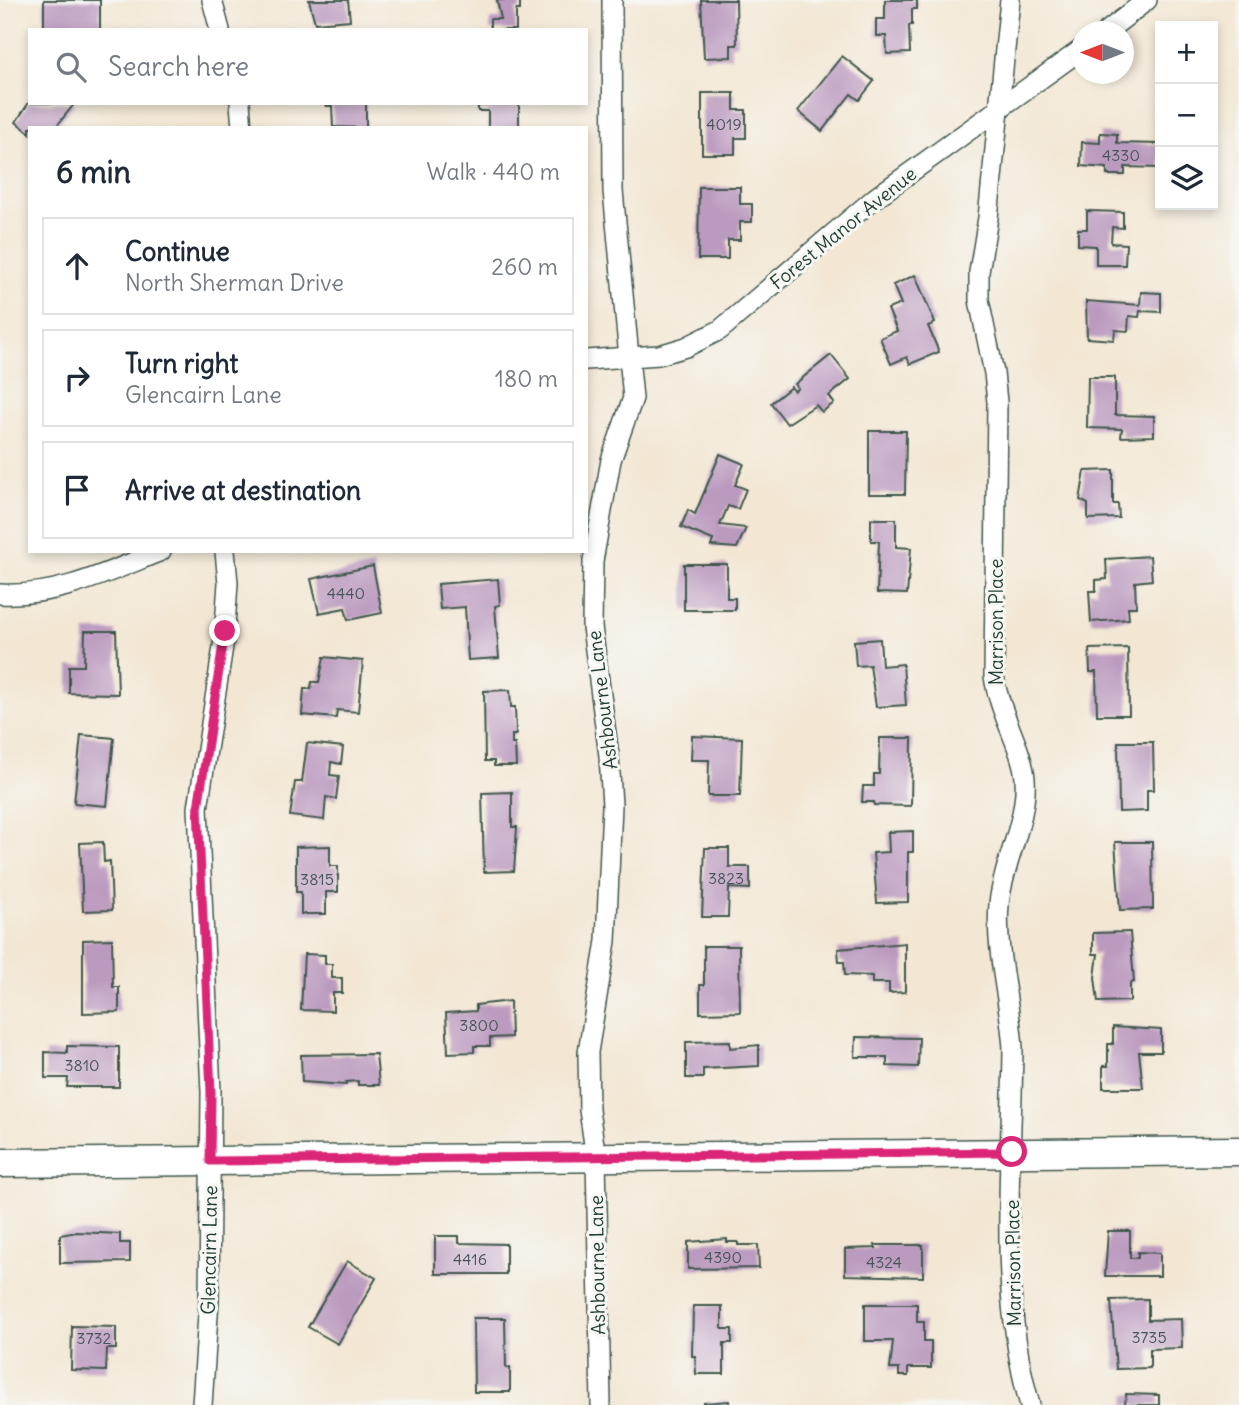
<!DOCTYPE html>
<meta charset="utf-8">
<style>
:root{--surface:#fff;--page:#f2f2f3;--text:#1f2937;--muted:#747a83;--line:#e0e1e3}
body{margin:0;font-family:Delius,sans-serif;background:var(--page);color:var(--text)}
.controls{position:absolute;right:21px;top:21px;display:grid;overflow:hidden;border-radius:0px;box-shadow:0 4px 10px #0003}
.controls button{width:63px;height:63px;display:grid;place-items:center;padding:0;border:0;border-bottom:2px solid var(--line);background:var(--surface);color:var(--text);font:35px sans-serif}
.compass{position:absolute;left:1071px;top:21px;width:63px;height:63px;border-radius:50%;background:var(--surface);box-shadow:0 4px 10px #0003;rotate:270deg}
.stop{position:absolute;width:21px;height:21px;margin:-16px;border:5px solid #db2777;border-radius:50%;background:#fff}
.stop.end{background:#db2777;border-color:#fff;box-shadow:0 2px 7px #0008}
.list{margin:0;padding:0;list-style:none}
h2{display:flex;justify-content:space-between;align-items:center;height:91px;margin:0;padding:0 28px;font-size:30px}
h2 small{font-size:23px;font-weight:400;color:var(--muted)}
.list li{display:grid;grid-template-columns:46px 1fr auto;gap:21px;align-items:center;box-sizing:border-box;height:98px;margin:0 14px 14px;padding:0 14px;border:2px solid var(--line);border-radius:0px}
.list b{display:block;font-size:26px;white-space:nowrap}
.list p{margin:0;font-size:23px;white-space:nowrap;color:var(--muted)}
.list em{font-size:23px;font-style:normal;color:var(--muted)}
.icon{flex:none;width:38px;height:38px;fill:none;stroke:currentColor;stroke-width:2;stroke-linecap:round;stroke-linejoin:round}
.map{position:relative;flex:none;width:1239px;height:1405px;overflow:hidden}
.search{position:absolute;background:var(--surface);box-shadow:0 4px 10px #0003;left:28px;top:28px;width:560px;height:77px;display:flex;align-items:center;gap:18px;box-sizing:border-box;padding:0 24px;border-radius:0px;color:var(--muted);font-size:26px}
.panel{position:absolute;background:var(--surface);box-shadow:0 4px 10px #0003;left:28px;top:126px;width:560px;height:427px;border-radius:0px}
.map>svg:first-child{display:block}
.building{fill:#bb9abf}
.lines{fill:none;stroke-linecap:round;stroke-linejoin:round}
.minor-casing{stroke:#3f564c;stroke-width:22}
.secondary-casing{stroke:#3f564c;stroke-width:31}
.minor{stroke:#fff;stroke-width:19}
.secondary{stroke:#fff;stroke-width:28}
.route{stroke:#db2777;stroke-width:9}
.labels{text-anchor:middle;dominant-baseline:central;stroke-width:6;stroke-linejoin:round;paint-order:stroke}
.number-label{font-size:16px;fill:#465457}
.street-label{font-size:19px;fill:#1f3d34;stroke:#f6f6f2}
</style>
<div class="map">
<svg width="1239" height="1405" viewBox="0 0 1239 1405">
<rect width="100%" height="100%" fill="#f6f6f2"/>
<filter id="ink" filterUnits="userSpaceOnUse"><feTurbulence type="fractalNoise" baseFrequency=".0143" numOctaves="2"/><feDisplacementMap in="SourceGraphic" scale="14" xChannelSelector="R" yChannelSelector="G"/><feConvolveMatrix kernelMatrix="1 2 1 2 8 2 1 2 1" color-interpolation-filters="sRGB"/></filter>
<filter id="wash" filterUnits="userSpaceOnUse"><feTurbulence type="fractalNoise" baseFrequency=".00686" numOctaves="4" result="noise"/><feDisplacementMap in="SourceGraphic" scale="28" xChannelSelector="R" yChannelSelector="G"/><feGaussianBlur stdDeviation="1.57" result="paint"/><feColorMatrix in="noise" values="0 0 0 0 0 0 0 0 0 0 0 0 0 0 0 0 0 1.4 0 .05"/><feComposite in="paint" operator="in"/></filter>
<g filter="url(#wash)">
<rect width="100%" height="100%" fill="#f3e7d4"/>
<g id="blocks">
<g class="building">
<rect x="44" y="0" width="56" height="30"/>
<polygon points="309,0 348,0 350,20 315,23"/>
<polygon points="497,0 520,0 520,10 516,10 516,30 490,30 490,19 501,19"/>
<polygon points="701,0 736,0 737,45 731,45 731,57 704,58"/>
<polygon points="885,0 917,0 917,9 912,9 912,25 909,25 910,53 887,54 886,36 876,36 876,19 885,19"/>
<polygon points="842,56 874,81 859,100 851,94 822,131 798,111"/>
<polygon points="702,93 734,93 734,110 746,110 746,138 735,138 735,154 702,154"/>
<polygon points="30,101 30,103 75,103 55,128 30,128 30,133 16,122"/>
<polygon points="326,103 366,103 366,128 333,127 332,106 326,106"/>
<polygon points="478,103 519,103 519,128 488,128 488,111 478,111"/>
<polygon points="1100,133 1117,134 1117,143 1160,144 1160,168 1125,167 1125,175 1107,175 1107,168 1081,166 1082,142 1100,143"/>
<polygon points="699,187 740,187 740,204 752,204 752,222 740,222 740,240 728,240 728,259 698,259"/>
<polygon points="1087,211 1123,212 1123,228 1112,227 1111,243 1126,244 1125,265 1096,265 1096,246 1078,245 1078,229 1087,229"/>
<polygon points="915,275 935,323 928,326 939,352 910,364 907,357 891,364 880,338 897,331 888,309 901,304 893,285"/>
<polygon points="1141,292 1161,293 1161,312 1140,311 1139,317 1129,316 1128,331 1115,330 1114,340 1087,338 1086,301 1140,305"/>
<polygon points="831,355 850,379 829,396 834,403 822,412 816,405 787,424 771,403 791,387 794,391 798,388 795,384"/>
<polygon points="1088,377 1115,377 1115,415 1154,416 1154,436 1121,437 1122,429 1087,428"/>
<polygon points="869,431 906,431 905,494 869,494"/>
<polygon points="720,454 744,464 735,485 746,489 738,509 728,506 720,525 746,528 737,548 711,546 713,540 681,527 688,510 695,514"/>
<polygon points="1113,470 1113,504 1118,504 1119,518 1088,519 1088,504 1080,500 1085,471"/>
<polygon points="871,519 896,519 896,547 911,548 907,594 877,593 879,541 871,541"/>
<polygon points="1150,556 1152,580 1135,582 1136,607 1128,607 1129,619 1091,622 1089,591 1096,591 1096,580 1107,579 1106,559"/>
<polygon points="684,564 727,564 727,598 735,598 735,610 684,610"/>
<polygon points="373,566 382,613 348,620 345,608 319,613 311,579"/>
<polygon points="498,579 500,605 495,606 499,658 468,660 465,607 440,609 438,584"/>
<polygon points="85,631 116,631 118,694 69,693 69,666 84,666"/>
<polygon points="880,639 882,666 903,664 906,705 876,707 870,665 856,666 854,641"/>
<polygon points="1128,648 1129,715 1097,715 1096,672 1090,672 1089,649"/>
<polygon points="324,657 363,661 358,712 337,710 336,718 302,715 304,689 311,689 312,682 319,682"/>
<polygon points="510,690 511,707 515,707 516,735 512,735 512,744 515,744 516,766 494,766 494,761 485,761 484,691"/>
<polygon points="81,735 114,738 107,806 74,803"/>
<polygon points="692,736 742,738 740,796 708,796 709,760 691,760"/>
<polygon points="880,738 912,738 911,806 874,805 874,802 862,802 863,786 874,786 874,774 879,774"/>
<polygon points="1118,742 1153,742 1154,790 1147,790 1147,811 1119,812"/>
<polygon points="307,743 343,747 341,764 331,762 330,775 339,776 336,799 326,797 324,820 290,816 295,782 302,782"/>
<polygon points="512,792 512,827 517,827 514,871 484,872 482,793"/>
<polygon points="913,831 913,852 908,852 908,902 877,903 873,853 889,852 888,832"/>
<polygon points="103,842 104,862 110,861 112,910 83,911 80,843"/>
<polygon points="1115,842 1152,842 1153,909 1120,910"/>
<polygon points="330,846 330,866 338,866 338,892 326,892 326,914 301,914 301,892 296,892 296,847"/>
<polygon points="705,848 729,848 729,867 750,867 750,889 729,888 728,917 702,917"/>
<polygon points="1130,932 1134,982 1130,983 1130,1001 1098,1002 1095,977 1098,954 1093,954 1093,933"/>
<polygon points="112,939 113,987 119,987 119,1012 83,1013 83,940"/>
<polygon points="905,943 905,992 889,993 889,983 872,983 872,976 845,975 844,962 839,962 838,949"/>
<polygon points="704,946 739,946 740,1012 700,1013 700,985 704,985"/>
<polygon points="304,954 325,955 325,964 332,964 332,978 342,978 342,993 333,993 333,1011 301,1010"/>
<polygon points="510,1001 511,1037 490,1038 490,1046 474,1046 474,1052 448,1053 446,1013 476,1011 476,1005"/>
<polygon points="1113,1027 1161,1030 1161,1052 1139,1052 1143,1088 1103,1088 1103,1066 1108,1066 1108,1044 1113,1044"/>
<polygon points="856,1037 919,1038 918,1067 887,1066 887,1057 855,1057"/>
<polygon points="730,1041 730,1048 759,1045 759,1066 703,1069 703,1078 686,1078 686,1042"/>
<polygon points="67,1046 119,1047 119,1087 67,1087 68,1078 45,1078 45,1052 67,1053"/>
<polygon points="376,1054 379,1085 358,1085 358,1081 346,1082 346,1085 302,1082 301,1055"/>
<polygon points="1108,1231 1130,1231 1130,1258 1138,1258 1138,1252 1160,1253 1160,1276 1105,1276"/>
<polygon points="77,1232 120,1234 120,1243 130,1243 130,1262 60,1263 60,1235"/>
<polygon points="435,1236 459,1236 459,1243 506,1244 506,1274 435,1274"/>
<polygon points="727,1239 727,1242 738,1242 738,1245 758,1245 759,1268 688,1269 688,1242"/>
<polygon points="875,1245 923,1245 923,1277 845,1275 845,1249 876,1248"/>
<polygon points="347,1261 376,1278 338,1344 308,1327"/>
<polygon points="1148,1299 1148,1320 1181,1319 1182,1348 1150,1349 1150,1368 1116,1369 1111,1300"/>
<polygon points="865,1304 917,1304 917,1322 924,1322 924,1341 931,1341 931,1368 908,1368 908,1376 899,1376 899,1369 890,1369 893,1341 865,1341"/>
<polygon points="693,1306 722,1306 722,1329 732,1329 732,1343 724,1343 724,1374 696,1374 695,1356 692,1356"/>
<polygon points="473,1318 505,1318 506,1368 510,1368 510,1392 474,1392"/>
<polygon points="72,1326 116,1327 116,1349 107,1349 106,1371 71,1370"/>
<polygon points="1126,1394 1159,1395 1159,1405 1125,1405"/>
<polygon points="729,1401 729,1405 704,1405 704,1403"/>
</g>
</g>
</g>
<g filter="url(#ink)">
<use href="#blocks" fill-opacity="0" stroke="#3f564c" stroke-width="2"/>
<g class="lines">
<defs>
<g id="minor">
<polyline points="212,0 220,30"/>
<path d="M1010,0L988,218L979,272V300L994,373L997,402L994,676C999,713 1022,747 1025,778C1028,821 1003,862 999,904C995,952 1010,1000 1013,1048C1012,1166 997,1290 1030,1405"/>
<polyline points="1106,32 1147,0"/>
<polyline points="240,103 242,128"/>
<polyline points="586,360 659,355 686,347 720,330 875,198 1082,49"/>
<path d="M0,594C58,597 108,572 161,551"/>
<polyline points="202,1405 209,1300 211,1092 198,808 224,640 228,583 225,551"/>
<polyline points="601,1405 596,1158 589,1110 588,1052 606,941 612,805 609,756 592,627 593,561 611,460 633,398 613,191 612,0"/>
</g>
<polyline id="secondary" points="0,1163 1239,1151"/>
</defs>
<use href="#minor" class="minor-casing"/>
<use href="#secondary" class="secondary-casing"/>
<use href="#minor" class="minor"/>
<use href="#secondary" class="secondary"/>
</g>
</g>
<g class="lines" filter="url(#ink)">
<polyline class="route" points="225,631 198,808 211,1092 210,1161 1012,1152"/>
</g>
<g class="labels">
<g class="number-label">
<text x="724" y="124">4019</text>
<text x="1121" y="155">4330</text>
<text x="346" y="593">4440</text>
<text x="726" y="878">3823</text>
<text x="317" y="879">3815</text>
<text x="479" y="1025">3800</text>
<text x="82" y="1065">3810</text>
<text x="723" y="1257">4390</text>
<text x="470" y="1259">4416</text>
<text x="884" y="1262">4324</text>
<text x="1149" y="1337">3735</text>
<text x="94" y="1338">3732</text>
</g>
<g class="street-label">
<text transform="translate(843 228) rotate(-39)">Forest Manor Avenue</text>
<text transform="translate(996 622) rotate(-90)">Marrison Place</text>
<text transform="translate(602 700) rotate(-97)">Ashbourne Lane</text>
<text transform="translate(209 1250) rotate(-89)">Glencairn Lane</text>
<text transform="translate(1013 1263) rotate(-91)">Marrison Place</text>
<text transform="translate(597 1265) rotate(-91)">Ashbourne Lane</text>
</g>
</g>
</svg>
<div class="controls">
<button>+</button>
<button>−</button>
<button><svg class="icon" aria-label="layers" viewBox="0 0 24 24"><path d="M12 4l9 5-9 5-9-5zM3 14l9 5 9-5"/></svg></button>
</div>
<svg class="compass" viewBox="-18 -18 36 36"><path d="M0-13l5 13h-10z" fill="#e53935"/><path d="M0 13l5-13h-10z" fill="#747a83"/></svg>
<div class="stop" style="left:1012px;top:1152px"></div>
<div class="stop end" style="left:225px;top:631px"></div>
<div class="search"><svg class="icon" aria-label="search" viewBox="0 0 24 24"><circle cx="10" cy="10" r="6"/><path d="M15 15l6 6"/></svg>Search here</div>
<section class="panel">
<h2>6 min<small>Walk · 440 m</small></h2>
<ul class="list">
<li><svg class="icon" aria-label="ahead" viewBox="0 0 24 24"><path d="M12 20V5M6 11l6-6 6 6"/></svg><div><b>Continue</b><p>North Sherman Drive</p></div><em>260 m</em></li>
<li><svg class="icon" aria-label="right" viewBox="0 0 24 24"><path d="M7 20v-9h11M14 6l5 5-5 5"/></svg><div><b>Turn right</b><p>Glencairn Lane</p></div><em>180 m</em></li>
<li><svg class="icon" aria-label="arrive" viewBox="0 0 24 24"><path d="M6 21V4h12l-3 4 3 4H6"/></svg><div><b>Arrive at destination</b></div></li>
</ul>
</section>
</div>
